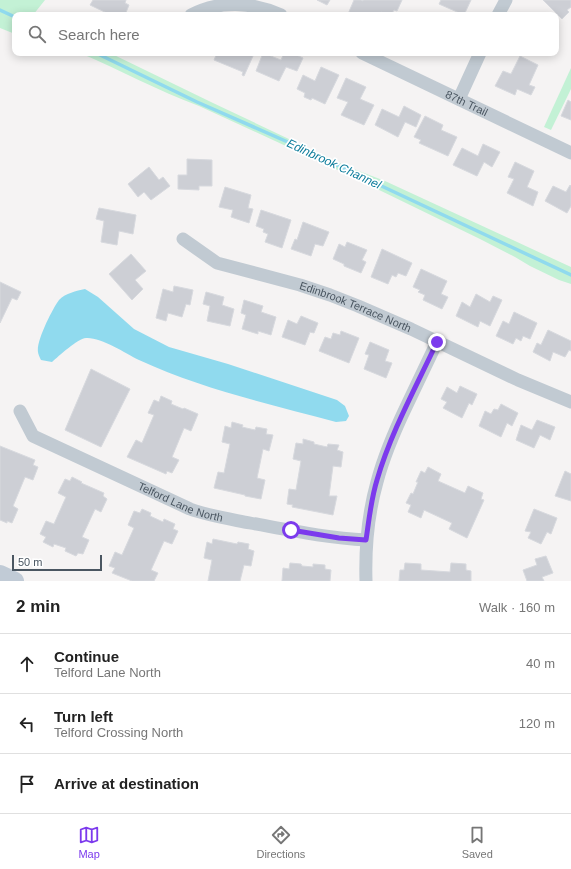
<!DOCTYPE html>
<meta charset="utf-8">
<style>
:root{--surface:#fff;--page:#f6f6f6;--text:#222;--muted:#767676;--line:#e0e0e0;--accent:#7c3aed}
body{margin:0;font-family:Helvetica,sans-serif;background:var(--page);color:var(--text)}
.scale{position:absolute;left:12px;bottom:10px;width:90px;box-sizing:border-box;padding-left:4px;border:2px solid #4a5661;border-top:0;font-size:11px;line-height:14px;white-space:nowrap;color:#4a5661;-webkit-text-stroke:3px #fff;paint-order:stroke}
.stop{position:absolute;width:12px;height:12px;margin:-9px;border:3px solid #7c3aed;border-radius:50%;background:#fff}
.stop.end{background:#7c3aed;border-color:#fff;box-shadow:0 1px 4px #0008}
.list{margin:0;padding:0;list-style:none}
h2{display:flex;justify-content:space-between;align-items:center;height:52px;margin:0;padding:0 16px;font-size:17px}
h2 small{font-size:13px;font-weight:400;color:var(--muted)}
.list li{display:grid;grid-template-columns:26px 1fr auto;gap:12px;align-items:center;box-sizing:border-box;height:60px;padding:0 16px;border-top:1px solid var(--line)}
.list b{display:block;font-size:15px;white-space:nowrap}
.list p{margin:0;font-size:13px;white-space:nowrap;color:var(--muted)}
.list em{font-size:13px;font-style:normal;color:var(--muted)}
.icon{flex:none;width:22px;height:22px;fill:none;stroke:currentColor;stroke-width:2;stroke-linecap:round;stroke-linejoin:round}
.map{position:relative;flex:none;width:571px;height:581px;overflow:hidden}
.search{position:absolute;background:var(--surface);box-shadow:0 2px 10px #0003;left:12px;right:12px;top:12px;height:44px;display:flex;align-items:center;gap:10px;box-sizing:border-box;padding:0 14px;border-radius:8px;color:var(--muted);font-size:15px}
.sheet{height:232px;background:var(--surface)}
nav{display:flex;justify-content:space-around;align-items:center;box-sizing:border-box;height:56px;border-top:1px solid var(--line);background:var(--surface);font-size:11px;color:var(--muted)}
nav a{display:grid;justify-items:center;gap:2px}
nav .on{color:var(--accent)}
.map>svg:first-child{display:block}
.green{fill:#c3f1d5}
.water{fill:#90daee}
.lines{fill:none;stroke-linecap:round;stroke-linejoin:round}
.stream{stroke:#90daee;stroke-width:3.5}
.building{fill:#cdcfd5;stroke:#d7d9de}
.minor{stroke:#c1cad2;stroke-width:13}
.secondary{stroke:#c1cbd6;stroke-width:18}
.route{stroke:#7c3aed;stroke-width:5}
.labels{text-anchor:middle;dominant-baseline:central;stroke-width:3.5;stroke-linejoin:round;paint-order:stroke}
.street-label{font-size:11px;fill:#4a5661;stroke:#fff}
.water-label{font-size:12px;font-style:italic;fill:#0c7c9b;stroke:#fff}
</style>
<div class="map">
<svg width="571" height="581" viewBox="0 0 571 581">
<rect width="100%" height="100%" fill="#f5f3f3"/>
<g class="green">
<polygon points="0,0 45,0 33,15 15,15 15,34 0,28"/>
<path d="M80,53H110L213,103L346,166L385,181L571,267V284L559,280L530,266L515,257L480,239L340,171L199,106C158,91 120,70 80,53Z"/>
<polygon points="571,68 571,89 551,130 544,127"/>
</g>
<path class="water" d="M85,289L98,297L134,329L169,347L228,364L337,400L345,406L349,416L346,421L336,422C269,404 202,389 139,360C125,353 101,337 86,338C77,339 59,356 52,362L41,360C40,358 38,354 38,352C36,341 53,308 59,300C66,293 76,291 85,289Z"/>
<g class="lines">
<g class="stream">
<polyline points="0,10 15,17"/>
<polyline points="96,53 197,102 290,143 571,275"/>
</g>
</g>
<g class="building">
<polygon points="93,0 126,0 125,3 129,5 125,15 111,15 90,5"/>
<polygon points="317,0 330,0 327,5"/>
<polygon points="354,0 361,0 363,1 363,0 402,0 397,11 394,10 391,15 387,15 381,12 380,15 351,15 348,14"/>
<polygon points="441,0 471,0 464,15 439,4"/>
<polygon points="543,0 571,0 571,7 567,10 569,12 562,19"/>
<polygon points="217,53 247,53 253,56 244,76 242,75 243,72 214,60"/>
<polygon points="263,53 281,60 284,53 292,53 303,58 297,71 286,67 279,81 256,71"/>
<polygon points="520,56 538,65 529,85 535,87 531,95 517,89 515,95 495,86 503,71 511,74"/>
<polygon points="321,67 339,75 325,104 312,98 311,100 304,97 305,93 297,89 303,75 315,81"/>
<polygon points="346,78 366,87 360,99 374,105 364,125 341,115 348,102 337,98"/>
<polygon points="568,100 571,102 571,120 561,116"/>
<polygon points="404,106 421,115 416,127 405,122 398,137 375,125 382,109 399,117"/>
<polygon points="425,116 443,125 441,130 457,137 448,156 419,143 421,140 414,137"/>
<polygon points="483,144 500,152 492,167 484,162 477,176 453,165 462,148 478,156"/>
<polygon points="187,159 212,160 212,186 199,186 199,190 178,189 178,175 187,175"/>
<polygon points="515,162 534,171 527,187 538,192 533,206 507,193 514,179 508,177"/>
<polygon points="149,167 159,180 163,177 170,186 151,200 144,192 138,197 128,184"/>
<polygon points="570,185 571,186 571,206 567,213 545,201 553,186 566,192"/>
<polygon points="225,187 251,195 248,208 253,209 249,223 231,217 233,210 219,207"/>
<polygon points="99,208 136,215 133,234 119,231 117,245 101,242 104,221 96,219"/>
<polygon points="261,210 291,220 282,248 265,242 268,234 263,232 264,229 256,226"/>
<polygon points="303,222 329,232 323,246 315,244 311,256 291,249 295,239 297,240"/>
<polygon points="347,242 367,250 362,260 366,262 361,273 344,266 344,264 333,259 339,244 345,247"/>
<polygon points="382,249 412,263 406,276 398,273 396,277 392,275 388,284 371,277"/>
<polygon points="131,254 146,271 135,280 143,289 132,300 109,274"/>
<polygon points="421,269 447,281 441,294 448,297 442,309 423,300 425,295 418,292 420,290 413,287"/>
<polygon points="0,282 21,292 17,300 12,298 0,323"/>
<polygon points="174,286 193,290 190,305 186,304 182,317 168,313 166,321 156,318 163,289 173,292"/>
<polygon points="206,292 224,297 222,305 234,309 230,326 207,321 210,306 203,304"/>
<polygon points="476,294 490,302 493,296 502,300 490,326 480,321 478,327 456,316 462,302 470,307"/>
<polygon points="244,300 263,306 261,312 276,317 271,335 258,331 258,334 242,329 246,315 241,313"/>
<polygon points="514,312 537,323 530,339 523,336 521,341 516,338 513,344 496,336 503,321 509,324"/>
<polygon points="301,316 318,323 314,333 310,332 305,345 282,337 288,320 297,324"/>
<polygon points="548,330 571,341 571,351 569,350 565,357 553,352 550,361 533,352 537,343 541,345"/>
<polygon points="341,331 359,338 349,363 319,351 325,337 331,339 333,333 340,335"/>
<polygon points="370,342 389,350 385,361 392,363 386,378 364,369 369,355 365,354"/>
<polygon points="91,369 130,389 101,447 65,430"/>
<polygon points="460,386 477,394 472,405 469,403 462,418 443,408 447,402 441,399 447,387 457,393"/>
<polygon points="161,396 172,401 171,404 183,409 184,408 198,414 191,431 184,428 172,457 179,460 172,473 167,471 166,474 127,457 136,440 142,443 154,415 148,413 154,400 159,402"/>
<polygon points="501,404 518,413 512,426 507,423 501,437 479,426 485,411 491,414 494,409 498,410"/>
<polygon points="537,420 555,427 550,440 540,435 534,448 516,440 521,425 532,430"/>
<polygon points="232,422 243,425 242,427 255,430 256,427 267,429 266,434 273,435 269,451 263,449 257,478 265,480 261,499 245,496 245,495 214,488 218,472 224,473 230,444 222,442 225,426 231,428"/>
<polygon points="303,439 314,442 314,444 327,447 328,444 339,445 337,450 343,452 341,467 333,466 329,496 337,496 333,515 292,507 293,505 287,504 289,489 296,490 301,461 293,459 296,443 303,444"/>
<polygon points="0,446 35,460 33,465 38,467 33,480 25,477 13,506 18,509 12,523 7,521 7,523 0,520"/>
<polygon points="428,467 441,474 438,481 465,493 468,486 483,493 481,499 484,500 467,538 449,529 452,523 424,510 421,518 408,512 411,505 406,503 411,493 413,494 418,482 416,482 421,471 425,473"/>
<polygon points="565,471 571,474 571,501 555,496"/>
<polygon points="72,477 82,482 81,483 104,493 103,496 107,499 101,512 95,509 82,537 89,540 83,554 78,553 76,556 65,551 66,548 54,544 53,547 43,542 46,537 40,534 46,521 54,524 66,497 58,493 65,479 70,481"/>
<polygon points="142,509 151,513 150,516 163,522 164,519 175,524 173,529 178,531 172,544 164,541 151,570 158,573 154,581 132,581 112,573 115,568 109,566 115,552 122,555 134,528 128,525 134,511 140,513"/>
<polygon points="534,509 557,518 551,534 547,532 541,544 528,538 531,532 525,531"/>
<polygon points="213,539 237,544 238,542 249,544 248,549 254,551 251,566 244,565 240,581 208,581 212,560 204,558 207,542 212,544"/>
<polygon points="546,556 553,573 542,577 544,581 527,581 523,570 537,565 535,559"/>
<polygon points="290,563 301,564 302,566 313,567 313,564 325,565 325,569 331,570 330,581 282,581 283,568 289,569"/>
<polygon points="405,563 421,564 421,570 450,572 451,563 466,564 466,570 471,571 471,581 399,581 400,570 404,570"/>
</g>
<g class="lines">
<g class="minor">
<path d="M191,15C220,0 252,2 281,15"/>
<polyline points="498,15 506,0"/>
<path id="s1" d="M362,53L571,153"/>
<polyline points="459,99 480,53"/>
<path id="s2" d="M183,239L217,263L300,285L330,295L358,306L411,329L518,380L571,402"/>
<path id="s3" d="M20,411L33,436L190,509C209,516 230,519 250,523C289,530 327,538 366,540"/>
<path d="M366,581C365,547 368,514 377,482C384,455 395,430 407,405C417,384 427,363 437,342"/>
</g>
<polyline class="secondary" points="0,574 15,581"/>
</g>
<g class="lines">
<path class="route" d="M291,530L339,538L366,540C369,520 371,499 377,480C391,432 416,387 437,342"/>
</g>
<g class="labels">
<g class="street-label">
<text stroke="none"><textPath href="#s1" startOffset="116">87th Trail</textPath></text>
<text stroke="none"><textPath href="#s2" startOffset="187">Edinbrook Terrace North</textPath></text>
<text stroke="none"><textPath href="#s3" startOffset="190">Telford Lane North</textPath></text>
</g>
<g class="water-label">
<text transform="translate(334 164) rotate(25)">Edinbrook Channel</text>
</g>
</g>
</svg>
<div class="scale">50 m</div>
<div class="stop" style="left:291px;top:530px"></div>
<div class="stop end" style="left:437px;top:342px"></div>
<div class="search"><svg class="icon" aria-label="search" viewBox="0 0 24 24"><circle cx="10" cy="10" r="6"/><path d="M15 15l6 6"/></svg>Search here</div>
</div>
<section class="sheet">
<h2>2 min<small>Walk · 160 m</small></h2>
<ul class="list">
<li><svg class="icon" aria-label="ahead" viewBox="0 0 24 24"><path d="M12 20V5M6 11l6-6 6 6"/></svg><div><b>Continue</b><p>Telford Lane North</p></div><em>40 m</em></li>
<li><svg class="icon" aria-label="left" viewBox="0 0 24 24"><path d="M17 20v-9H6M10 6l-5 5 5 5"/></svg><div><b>Turn left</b><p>Telford Crossing North</p></div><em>120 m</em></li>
<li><svg class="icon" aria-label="arrive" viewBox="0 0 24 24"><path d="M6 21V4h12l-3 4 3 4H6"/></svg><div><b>Arrive at destination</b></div></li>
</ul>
</section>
<nav>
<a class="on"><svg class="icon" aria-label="map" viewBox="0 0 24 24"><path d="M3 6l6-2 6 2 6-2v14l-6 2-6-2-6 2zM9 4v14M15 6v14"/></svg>Map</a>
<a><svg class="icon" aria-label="directions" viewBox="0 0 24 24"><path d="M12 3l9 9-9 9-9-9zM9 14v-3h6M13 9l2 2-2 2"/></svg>Directions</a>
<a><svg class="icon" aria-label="saved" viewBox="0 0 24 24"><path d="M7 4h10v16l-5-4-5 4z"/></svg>Saved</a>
</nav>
